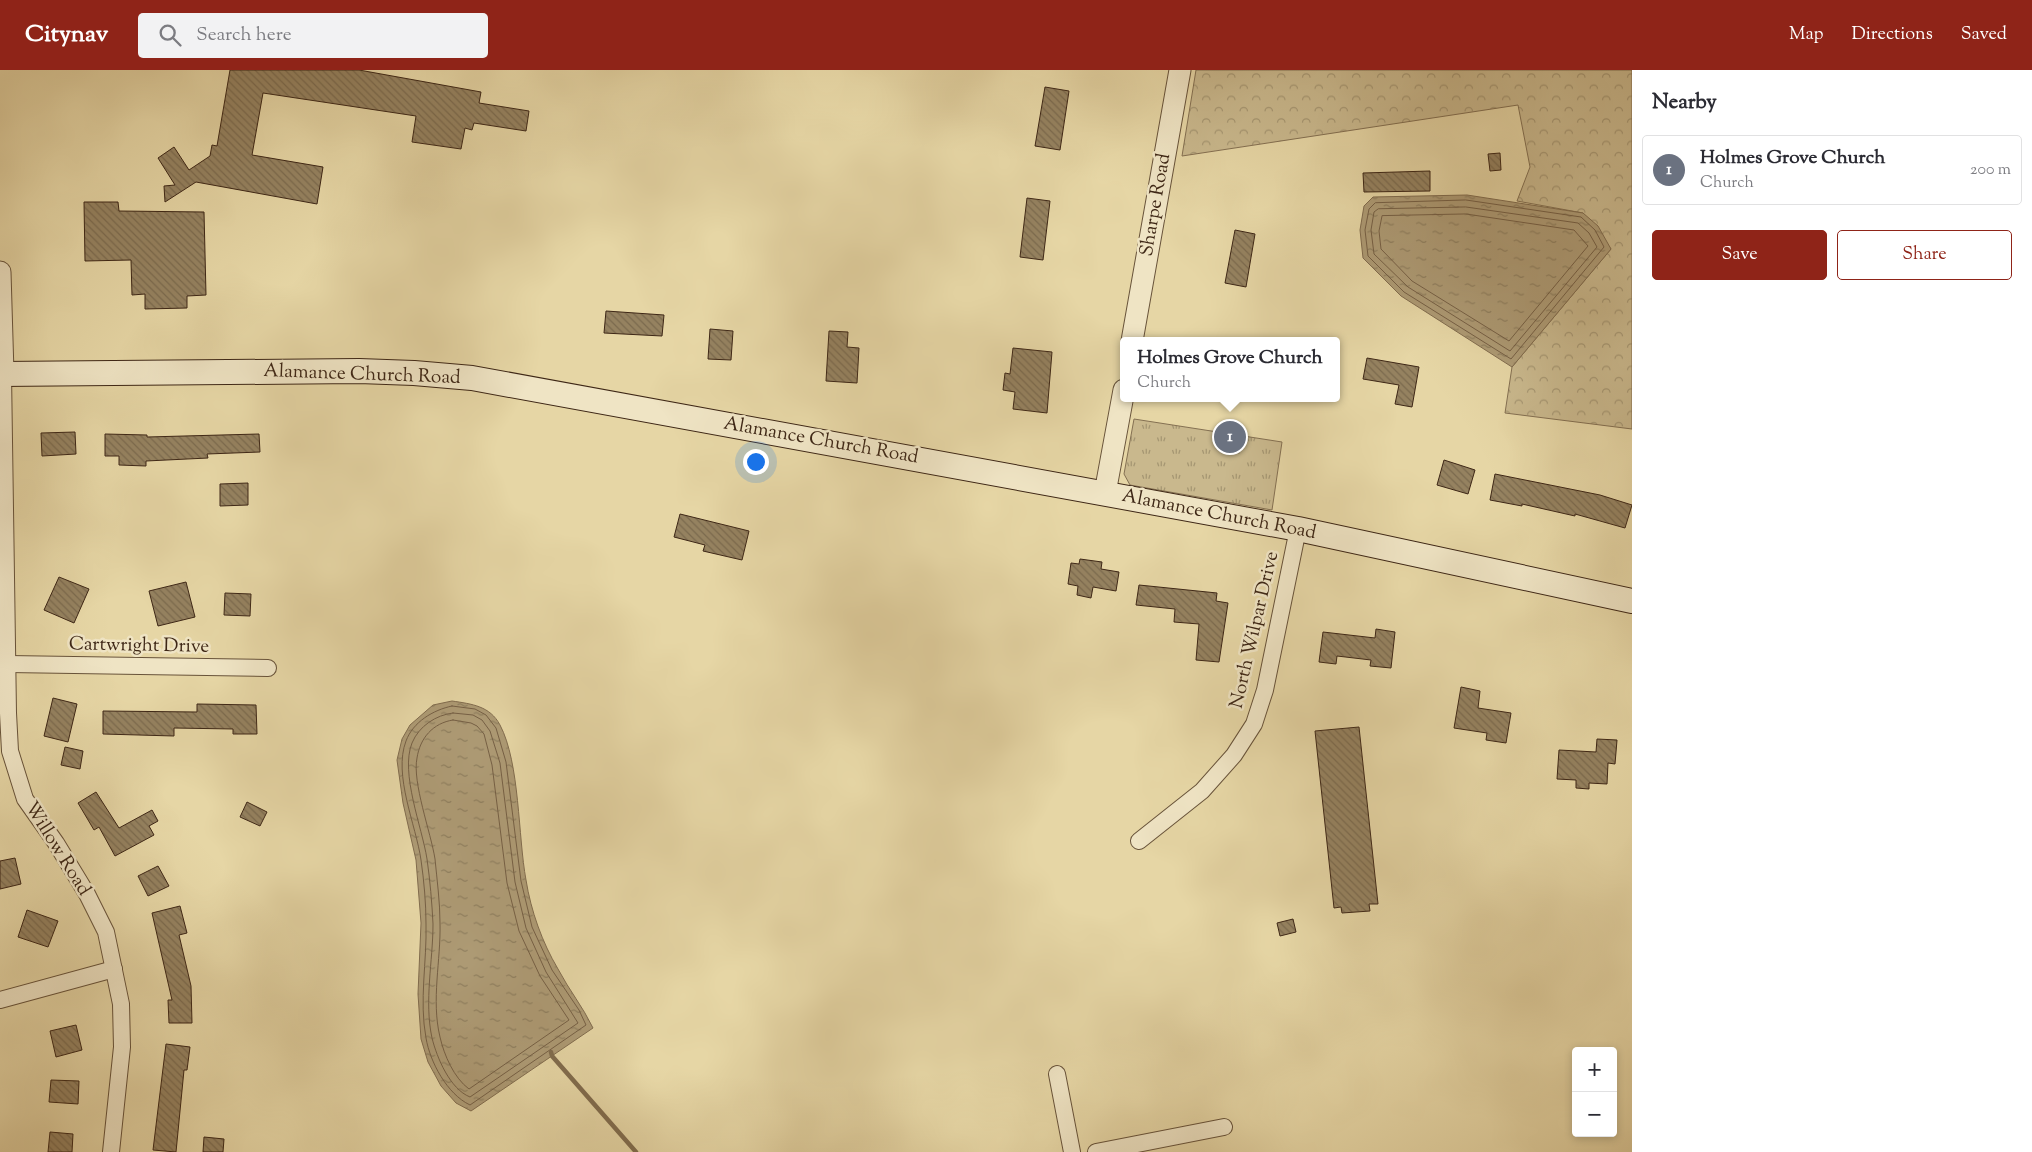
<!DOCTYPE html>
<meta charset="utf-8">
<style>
:root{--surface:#fff;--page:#f2f2f3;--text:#2b2b33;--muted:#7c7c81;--line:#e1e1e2;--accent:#8f2418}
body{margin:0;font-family:"Sorts Mill Goudy",serif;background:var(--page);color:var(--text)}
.controls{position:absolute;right:15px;bottom:15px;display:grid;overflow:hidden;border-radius:5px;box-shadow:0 2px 8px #0003}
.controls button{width:45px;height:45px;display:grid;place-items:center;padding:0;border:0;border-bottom:1px solid var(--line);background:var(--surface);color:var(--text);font:25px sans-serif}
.you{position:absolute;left:755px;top:391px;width:18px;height:18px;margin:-12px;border:4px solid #fff;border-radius:50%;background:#1a73e8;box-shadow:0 0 0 8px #1a73e833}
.badge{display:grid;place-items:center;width:32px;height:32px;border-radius:50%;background:var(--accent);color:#fff;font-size:16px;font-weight:700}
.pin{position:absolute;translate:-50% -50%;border:2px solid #fff;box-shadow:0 1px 5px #0006}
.popup{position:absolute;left:1120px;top:267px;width:220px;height:65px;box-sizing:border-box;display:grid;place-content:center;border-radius:5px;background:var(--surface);filter:drop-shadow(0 1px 4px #0005);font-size:16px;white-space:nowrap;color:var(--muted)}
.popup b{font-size:19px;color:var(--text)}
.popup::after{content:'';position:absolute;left:50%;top:100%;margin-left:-10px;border:10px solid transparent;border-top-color:var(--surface)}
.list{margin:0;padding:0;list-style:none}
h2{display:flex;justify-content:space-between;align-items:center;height:65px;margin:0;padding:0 20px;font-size:21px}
h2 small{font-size:16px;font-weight:400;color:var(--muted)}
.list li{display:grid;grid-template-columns:32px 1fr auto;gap:15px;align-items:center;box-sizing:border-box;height:70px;margin:0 10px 10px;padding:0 10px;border:1px solid var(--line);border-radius:5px}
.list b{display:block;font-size:19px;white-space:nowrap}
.list p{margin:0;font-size:16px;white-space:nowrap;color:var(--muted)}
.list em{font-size:16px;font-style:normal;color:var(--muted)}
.actions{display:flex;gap:10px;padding:15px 20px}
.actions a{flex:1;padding:11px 0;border:1px solid var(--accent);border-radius:5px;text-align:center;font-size:18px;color:var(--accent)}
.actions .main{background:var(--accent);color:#fff}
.icon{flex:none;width:28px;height:28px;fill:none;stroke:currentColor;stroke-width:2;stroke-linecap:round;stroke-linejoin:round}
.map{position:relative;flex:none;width:1632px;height:1082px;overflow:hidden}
header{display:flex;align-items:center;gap:30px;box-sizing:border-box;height:70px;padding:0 25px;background:var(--accent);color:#fff}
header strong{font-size:24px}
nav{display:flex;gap:28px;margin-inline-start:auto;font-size:18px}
.search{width:350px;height:45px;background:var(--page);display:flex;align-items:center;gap:12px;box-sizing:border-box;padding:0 18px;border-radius:5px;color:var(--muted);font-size:19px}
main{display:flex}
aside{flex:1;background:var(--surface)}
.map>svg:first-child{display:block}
.grass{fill:url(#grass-tufts);stroke:#847052}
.forest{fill:url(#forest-crowns);stroke:#847052}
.water{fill:url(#water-ripples);stroke:#816c4e}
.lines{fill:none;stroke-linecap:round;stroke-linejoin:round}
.shore{stroke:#766045;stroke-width:1}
.stream{stroke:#816c4e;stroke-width:4.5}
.building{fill:url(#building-back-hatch);stroke:#3e2716}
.minor-casing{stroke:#68533a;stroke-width:18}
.tertiary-casing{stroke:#68533a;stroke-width:23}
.secondary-casing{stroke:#3e2716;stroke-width:26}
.minor{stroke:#efe4c4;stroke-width:16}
.tertiary{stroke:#efe4c4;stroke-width:21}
.secondary{stroke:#efe4c4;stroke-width:24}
.labels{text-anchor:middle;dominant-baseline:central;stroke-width:5;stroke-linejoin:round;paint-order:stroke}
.street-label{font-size:19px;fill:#3e2716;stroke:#efe4c4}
</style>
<header>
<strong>Citynav</strong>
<div class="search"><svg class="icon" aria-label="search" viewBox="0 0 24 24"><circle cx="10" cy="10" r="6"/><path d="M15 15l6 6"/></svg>Search here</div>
<nav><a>Map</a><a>Directions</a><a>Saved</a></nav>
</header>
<main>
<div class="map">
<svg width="1632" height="1082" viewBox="0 0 1632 1082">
<defs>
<pattern id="grass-tufts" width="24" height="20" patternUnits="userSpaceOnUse" patternTransform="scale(1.25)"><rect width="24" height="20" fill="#c9b88d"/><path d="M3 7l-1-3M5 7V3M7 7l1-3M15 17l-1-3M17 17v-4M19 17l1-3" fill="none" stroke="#a59672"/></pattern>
<pattern id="forest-crowns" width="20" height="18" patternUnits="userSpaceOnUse" patternTransform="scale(1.25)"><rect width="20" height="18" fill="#c9b88d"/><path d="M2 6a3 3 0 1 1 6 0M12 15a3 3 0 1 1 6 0" fill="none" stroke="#a59672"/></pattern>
<pattern id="water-ripples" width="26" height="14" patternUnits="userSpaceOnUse" patternTransform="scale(1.25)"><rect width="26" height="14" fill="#ad9a74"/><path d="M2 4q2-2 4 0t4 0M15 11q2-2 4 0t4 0" fill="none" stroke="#8e7e5e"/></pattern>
<pattern id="building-back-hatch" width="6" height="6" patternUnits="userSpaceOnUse" patternTransform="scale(1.25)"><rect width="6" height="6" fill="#958260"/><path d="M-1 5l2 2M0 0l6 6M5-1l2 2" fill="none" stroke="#7b6a4e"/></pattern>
</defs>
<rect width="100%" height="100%" fill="#e6d6a5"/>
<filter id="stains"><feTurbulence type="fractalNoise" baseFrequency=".004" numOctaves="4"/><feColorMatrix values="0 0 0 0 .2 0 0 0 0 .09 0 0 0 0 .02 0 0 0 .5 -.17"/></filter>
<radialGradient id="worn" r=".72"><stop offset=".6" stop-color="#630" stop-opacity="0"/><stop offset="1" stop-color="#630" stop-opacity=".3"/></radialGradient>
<polygon class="grass" points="1134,349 1282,372 1272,440 1130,415 1124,404"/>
<polygon class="forest" points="1196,0 1632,0 1632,359 1505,343 1512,297 1611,179 1583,143 1517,131 1530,97 1518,35 1182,86"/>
<g class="water">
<polygon points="1467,125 1583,143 1598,156 1611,179 1512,297 1401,226 1363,188 1360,160 1364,136 1373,127"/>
<path d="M452,631C472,634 490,636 500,655C520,693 518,767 526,810C531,841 542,872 558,899C569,920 583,937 593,958L471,1041L456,1033L441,1016L428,992L421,969L418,924L421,853L416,790L403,733L397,690L402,669L410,655L433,635Z"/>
</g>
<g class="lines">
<g class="shore">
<polygon points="1466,130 1581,147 1595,160 1604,177 1511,289 1404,222 1368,186 1365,160 1369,139 1375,133"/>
<polygon points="1466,137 1578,153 1589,163 1597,177 1510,281 1408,217 1374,184 1371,160 1374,142 1378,139"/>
<polygon points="1466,144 1574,160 1588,176 1509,271 1412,211 1381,179 1379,161 1382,146"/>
<path d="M452,636L475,639L486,645L496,658L506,692L521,811L532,857L552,900L579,940L586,955L470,1035C447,1024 430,992 426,968C419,931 427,891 426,854C426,833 424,811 421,790C416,755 393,705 406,671C413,652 433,640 452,636Z"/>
<path d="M453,643L473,645L482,650L490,661L500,693L515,812L526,858L546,902L578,953L470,1027C450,1019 437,988 432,968C424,931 433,891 433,854C432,833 430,810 427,789C422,757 400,703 412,673C419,656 436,645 453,643Z"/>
<path d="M453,650L471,653L477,656L484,664L492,695L507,813L519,861L540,906L569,950L469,1019C454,1008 444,985 440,967C431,930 441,890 440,853C440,832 437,810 435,789C431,763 412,712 417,688C420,668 433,653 453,650Z"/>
</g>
<polyline class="stream" points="551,982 552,986 636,1082"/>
</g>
<g class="building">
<polygon points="230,0 359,0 481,22 479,33 529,41 526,61 474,53 472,60 465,58 461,79 412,72 416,46 263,23 252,85 323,97 317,134 196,112 165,132 164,116 175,115 158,88 174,77 189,100 210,86 212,75 217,76"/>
<polygon points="1045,17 1069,21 1060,80 1035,76"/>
<polygon points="1500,83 1501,100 1490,101 1488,84"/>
<polygon points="1430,101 1430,121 1364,122 1363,103"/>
<polygon points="1027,128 1050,131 1043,190 1020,187"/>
<polygon points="84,132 118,132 119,141 204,142 206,225 187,226 187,238 145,239 145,224 132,225 131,190 85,191"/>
<polygon points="1235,160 1255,164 1246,217 1225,213"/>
<polygon points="606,241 664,245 662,266 604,263"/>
<polygon points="710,259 733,261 731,290 708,289"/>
<polygon points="829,261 848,262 847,277 859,278 857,313 826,311"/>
<polygon points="1013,278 1052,282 1047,343 1013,339 1015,322 1003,320 1005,303 1010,304"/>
<polygon points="1367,288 1419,297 1412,337 1395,334 1399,315 1363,309"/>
<polygon points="75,362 76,384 42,386 41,363"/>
<polygon points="105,364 147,365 147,367 259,364 260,382 207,384 208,388 146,391 146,396 119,395 119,386 105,386"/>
<polygon points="1444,390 1475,400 1468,424 1437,415"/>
<polygon points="1495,404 1600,425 1632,435 1625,458 1575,444 1575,446 1522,434 1522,436 1490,430"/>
<polygon points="248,413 248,435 220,436 220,414"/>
<polygon points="680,444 749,461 742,490 703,481 705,475 674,467"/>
<polygon points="1080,489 1102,492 1101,499 1119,502 1116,521 1093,517 1091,528 1077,525 1078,516 1068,514 1071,493 1079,494"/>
<polygon points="59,507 89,519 74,553 44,540"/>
<polygon points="186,512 195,547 158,556 149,521"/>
<polygon points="1139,515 1217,523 1216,531 1228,533 1219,592 1196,590 1199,554 1174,552 1175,539 1136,535"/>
<polygon points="225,523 251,524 250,546 224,545"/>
<polygon points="1376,559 1395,562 1391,598 1370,596 1371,590 1337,586 1336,594 1319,592 1323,562 1375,568"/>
<polygon points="1461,617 1480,621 1478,638 1511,643 1506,673 1486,670 1487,663 1454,658"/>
<polygon points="53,628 77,634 68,672 44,666"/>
<polygon points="197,634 256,635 257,664 233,664 233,659 174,658 174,666 103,664 103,641 197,642"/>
<polygon points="1359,657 1378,834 1369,834 1370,841 1342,843 1341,837 1334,838 1315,661"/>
<polygon points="1597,669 1617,670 1615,694 1608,693 1607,714 1589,713 1589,719 1576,718 1576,710 1557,709 1559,680 1596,682"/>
<polygon points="65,677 83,681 80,699 61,695"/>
<polygon points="96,722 119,758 152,740 158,751 149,756 154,765 115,786 99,757 94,760 78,733"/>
<polygon points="247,732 267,742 260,756 240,747"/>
<polygon points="15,788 21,814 0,819 0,791"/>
<polygon points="158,796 169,816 148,826 138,806"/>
<polygon points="180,836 187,863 179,865 191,916 192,953 169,953 168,930 172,930 152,843"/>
<polygon points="27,840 58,851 48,877 18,867"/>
<polygon points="1293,849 1296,862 1280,866 1277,853"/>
<polygon points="76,955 82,980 56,987 50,961"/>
<polygon points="166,974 190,977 187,1000 184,1000 176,1082 153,1080"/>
<polygon points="51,1010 79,1011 78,1034 49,1032"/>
<polygon points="50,1062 73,1064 72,1082 48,1082"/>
<polygon points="204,1067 224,1069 223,1082 203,1082"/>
</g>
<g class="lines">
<defs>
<g id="minor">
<polyline points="3,303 8,643 10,681 25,729 56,773 87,824 106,862 121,934 122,977 111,1082"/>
<polyline points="8,594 268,598"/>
<polyline points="1139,771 1202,721 1234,685 1254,654 1265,620 1298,459"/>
<polyline points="0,930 114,899"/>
<polyline points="1057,1004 1072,1082"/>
<polyline points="1096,1082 1224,1057"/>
</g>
<g id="tertiary">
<polyline points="0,202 3,303"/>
<polyline points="1132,271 1180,0"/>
<polyline points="1105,423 1124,320"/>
</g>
<polyline id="secondary" points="0,304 359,301 414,303 472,308 1298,459 1632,531"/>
</defs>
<use href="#minor" class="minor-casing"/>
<use href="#tertiary" class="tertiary-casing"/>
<use href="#secondary" class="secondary-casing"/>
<use href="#minor" class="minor"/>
<use href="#tertiary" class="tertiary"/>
<use href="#secondary" class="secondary"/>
</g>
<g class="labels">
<g class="street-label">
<text transform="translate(1156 135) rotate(-80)">Sharpe Road</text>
<text transform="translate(362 305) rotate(2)">Alamance Church Road</text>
<text transform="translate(821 371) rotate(10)">Alamance Church Road</text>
<text transform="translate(1219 445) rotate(11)">Alamance Church Road</text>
<text transform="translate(1255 560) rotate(-77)">North Wilpar Drive</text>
<text transform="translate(139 576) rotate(1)">Cartwright Drive</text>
<text transform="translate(57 779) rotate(58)">Willow Road</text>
</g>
</g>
<rect width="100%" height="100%" filter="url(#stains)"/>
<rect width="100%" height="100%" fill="url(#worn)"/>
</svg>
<div class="controls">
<button>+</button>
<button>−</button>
</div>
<div class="you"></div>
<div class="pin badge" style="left:1230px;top:367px;background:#6b7280">1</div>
<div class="popup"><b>Holmes Grove Church</b>Church</div>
</div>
<aside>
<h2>Nearby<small></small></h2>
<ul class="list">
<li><span class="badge" style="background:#6b7280">1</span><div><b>Holmes Grove Church</b><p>Church</p></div><em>200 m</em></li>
</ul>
<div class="actions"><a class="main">Save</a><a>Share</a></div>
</aside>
</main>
